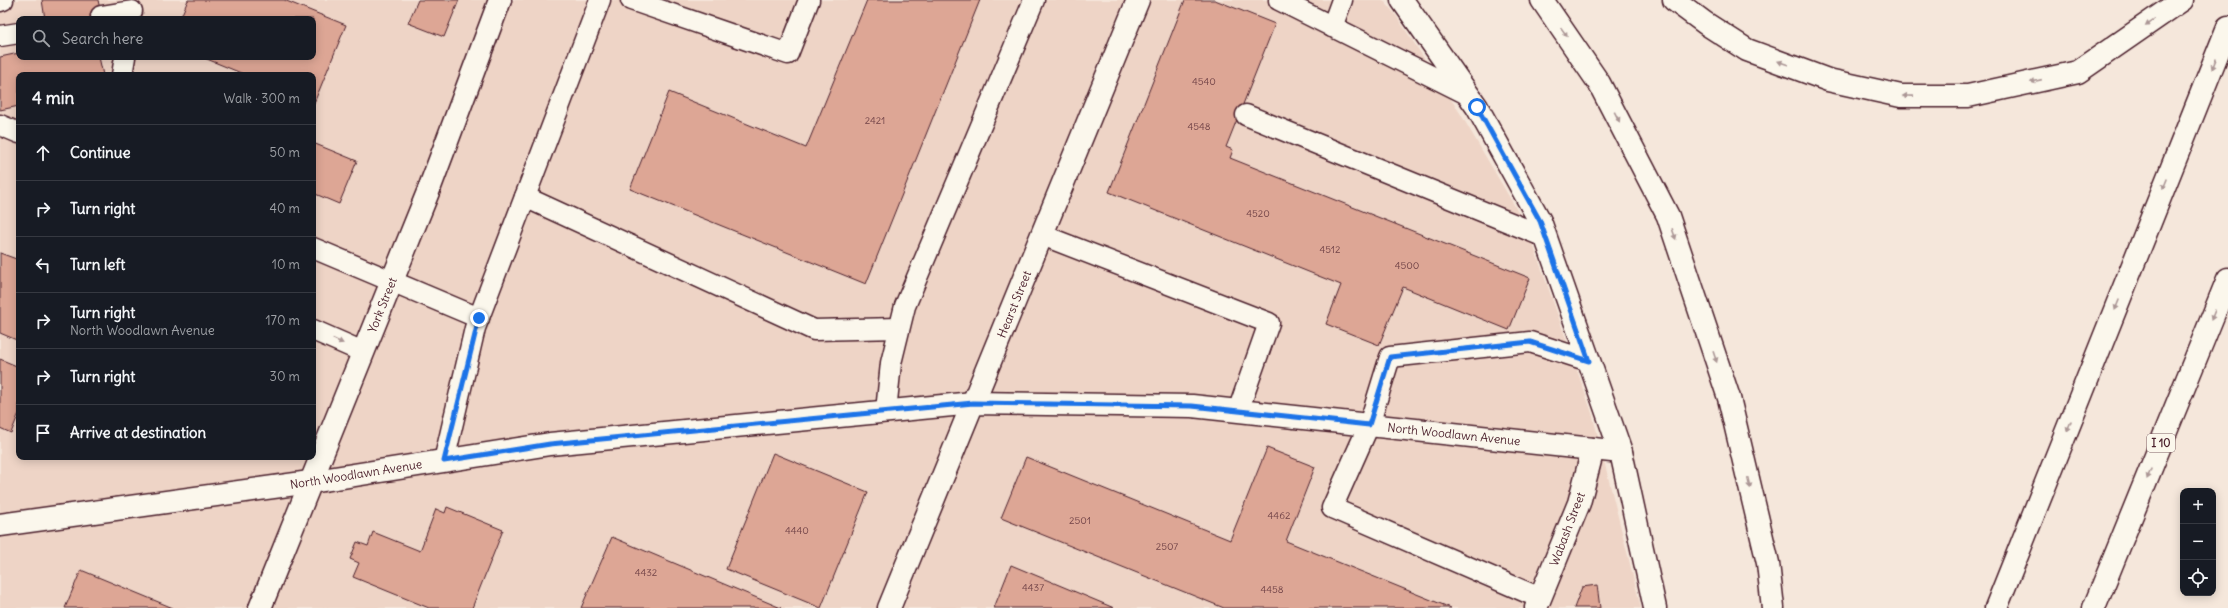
<!DOCTYPE html>
<meta charset="utf-8">
<style>
:root{--surface:#171b24;--page:#242831;--text:#f1f3f6;--muted:#9ea1a6;--line:#363941}
body{margin:0;font-family:Delius,sans-serif;background:var(--page);color:var(--text)}
.controls{position:absolute;right:12px;bottom:12px;display:grid;overflow:hidden;border-radius:8px;box-shadow:0 2px 10px #0003}
.controls button{width:36px;height:36px;display:grid;place-items:center;padding:0;border:0;border-bottom:1px solid var(--line);background:var(--surface);color:var(--text);font:20px sans-serif}
.stop{position:absolute;width:12px;height:12px;margin:-9px;border:3px solid #1a73e8;border-radius:50%;background:#fff}
.stop.end{background:#1a73e8;border-color:#fff;box-shadow:0 1px 4px #0008}
.list{margin:0;padding:0;list-style:none}
h2{display:flex;justify-content:space-between;align-items:center;height:52px;margin:0;padding:0 16px;font-size:17px}
h2 small{font-size:13px;font-weight:400;color:var(--muted)}
.list li{display:grid;grid-template-columns:26px 1fr auto;gap:12px;align-items:center;box-sizing:border-box;height:56px;padding:0 16px;border-top:1px solid var(--line)}
.list b{display:block;font-size:15px;white-space:nowrap}
.list p{margin:0;font-size:13px;white-space:nowrap;color:var(--muted)}
.list em{font-size:13px;font-style:normal;color:var(--muted)}
.icon{flex:none;width:22px;height:22px;fill:none;stroke:currentColor;stroke-width:2;stroke-linecap:round;stroke-linejoin:round}
.map{position:relative;flex:none;width:2228px;height:608px;overflow:hidden}
.search{position:absolute;background:var(--surface);box-shadow:0 2px 10px #0003;left:16px;top:16px;width:300px;height:44px;display:flex;align-items:center;gap:10px;box-sizing:border-box;padding:0 14px;border-radius:8px;color:var(--muted);font-size:15px}
.panel{position:absolute;background:var(--surface);box-shadow:0 2px 10px #0003;left:16px;top:72px;width:300px;height:388px;border-radius:8px}
.map>svg:first-child{display:block}
.built{fill:#eed4c6;fill-rule:evenodd}
.building{fill:#dda695;stroke:#4a1f2b}
.lines{fill:none;stroke-linecap:round;stroke-linejoin:round}
.lane-casing{stroke:#4a1f2b;stroke-width:23}
.street-casing{stroke:#4a1f2b;stroke-width:25}
.secondary-casing{stroke:#4a1f2b;stroke-width:25}
.highway-casing{stroke:#4a1f2b;stroke-width:25}
.lane{stroke:#fbf7ec;stroke-width:20}
.street{stroke:#fbf7ec;stroke-width:22}
.secondary{stroke:#fbf7ec;stroke-width:22}
.highway{stroke:#fbf7ec;stroke-width:22}
.oneway{fill:#ab9695}
.route{stroke:#1a73e8;stroke-width:5}
.labels{text-anchor:middle;dominant-baseline:central;stroke-width:3;stroke-linejoin:round;paint-order:stroke}
.number-label{font-size:10px;fill:#6f4146}
.shield{fill:#fbf7ec;stroke:#7f6065;stroke-width:1}
.shield-label{font-size:11px;font-weight:bold;fill:#4a1f2b}
.street-label{font-size:12px;fill:#4a1f2b;stroke:#fbf7ec}
</style>
<div class="map">
<svg width="2228" height="608" viewBox="0 0 2228 608">
<rect width="100%" height="100%" fill="#f5e7db"/>
<filter id="ink" filterUnits="userSpaceOnUse"><feTurbulence type="fractalNoise" baseFrequency=".025" numOctaves="2"/><feDisplacementMap in="SourceGraphic" scale="8" xChannelSelector="R" yChannelSelector="G"/><feConvolveMatrix kernelMatrix="1 2 1 2 8 2 1 2 1" color-interpolation-filters="sRGB"/></filter>
<g filter="url(#ink)">
<path class="built" d="M0,0H1383L1395,14L1460,113L1527,227L1592,413L1641,608H0ZM19,19H313V57H19ZM19,75H313V457H19Z"/>
<g class="building">
<polygon points="42,0 98,0 102,19 45,19"/>
<polygon points="188,0 284,0 346,25 314,103 313,75 246,75 202,57 313,57 313,19 180,19"/>
<polygon points="418,0 459,0 444,37 408,23"/>
<polygon points="867,0 980,0 866,284 630,189 669,92 806,148"/>
<polygon points="1185,0 1215,0 1275,24 1226,147 1233,150 1230,158 1530,278 1509,330 1403,287 1379,345 1326,324 1341,285 1109,192"/>
<polygon points="19,53 19,57 99,57 103,75 19,75 19,106 0,110 0,57"/>
<polygon points="313,143 357,161 339,204 313,193"/>
<polygon points="0,253 19,260 19,341 0,333"/>
<polygon points="0,359 19,367 19,413 11,433 0,428"/>
<polygon points="1267,448 1315,467 1286,541 1451,608 1224,608 1001,518 1026,457 1230,540"/>
<polygon points="773,453 868,492 821,608 726,569"/>
<polygon points="447,507 503,530 472,608 429,608 353,577 359,563 350,559 357,542 368,546 373,532 420,551 436,509 445,513"/>
<polygon points="612,537 781,608 581,608"/>
<polygon points="1011,565 1114,608 994,608"/>
<polygon points="81,570 173,608 65,608"/>
<polygon points="1597,585 1600,608 1574,608 1582,587"/>
</g>
<g class="lines">
<defs>
<g id="lane">
<polyline points="631,0 788,54 809,0"/>
<polyline points="1279,0 1469,95"/>
<polyline points="0,1 3,0"/>
<polyline points="101,16 132,11"/>
<polyline points="1332,27 1342,0"/>
<polyline points="0,36 19,33"/>
<polyline points="122,75 125,57"/>
<polyline points="1246,115 1545,237"/>
<polyline points="0,125 19,133"/>
<polyline points="525,197 814,330 899,328"/>
<polyline points="1042,235 1269,323 1238,411"/>
<polyline points="313,248 479,318"/>
<polyline points="313,330 363,352"/>
<polyline points="886,411 891,363 905,306 1034,0"/>
<polyline points="444,461 475,328 600,0"/>
<polyline points="1540,598 1332,508 1369,425 1390,357 1530,342 1589,361"/>
</g>
<g id="street">
<polyline points="0,525 310,482 550,444 973,403 1192,406 1621,452"/>
<polyline points="260,608 428,192 500,0"/>
<polyline points="889,608 1138,0"/>
<polyline points="1536,608 1579,503 1593,449"/>
</g>
<polyline id="secondary" points="1402,0 1477,107 1540,221 1621,452 1655,608"/>
<g id="highway">
<polyline points="1542,0 1599,83 1668,216 1729,398 1768,563 1773,608"/>
<polyline points="1674,0 1705,23 1747,50 1828,80 1901,96 1968,96 2078,72 2182,0"/>
<polyline points="1996,608 2228,27"/>
<polyline points="2094,608 2228,279"/>
</g>
</defs>
<use href="#lane" class="lane-casing"/>
<use href="#street" class="street-casing"/>
<use href="#secondary" class="secondary-casing"/>
<use href="#highway" class="highway-casing"/>
<use href="#lane" class="lane"/>
<use href="#street" class="street"/>
<use href="#secondary" class="secondary"/>
<use href="#highway" class="highway"/>
</g>
<defs><path id="oneway-solid" d="M-6-.8H1V-3.2L6.5 0L1 3.2V.8H-6Z"/></defs>
<g class="oneway">
<use href="#oneway-solid" transform="translate(2150 22) rotate(145)"/>
<use href="#oneway-solid" transform="translate(1564 32) rotate(55)"/>
<use href="#oneway-solid" transform="translate(1783 63) rotate(-160)"/>
<use href="#oneway-solid" transform="translate(2214 64) rotate(112)"/>
<use href="#oneway-solid" transform="translate(2036 81) rotate(167)"/>
<use href="#oneway-solid" transform="translate(1908 96) rotate(-179)"/>
<use href="#oneway-solid" transform="translate(1617 117) rotate(63)"/>
<use href="#oneway-solid" transform="translate(2165 184) rotate(112)"/>
<use href="#oneway-solid" transform="translate(1674 234) rotate(71)"/>
<use href="#oneway-solid" transform="translate(2117 305) rotate(112)"/>
<use href="#oneway-solid" transform="translate(2213 315) rotate(112)"/>
<use href="#oneway-solid" transform="translate(338 341) rotate(24)"/>
<use href="#oneway-solid" transform="translate(1715 357) rotate(71)"/>
<use href="#oneway-solid" transform="translate(2069 426) rotate(112)"/>
<use href="#oneway-solid" transform="translate(2149 474) rotate(112)"/>
<use href="#oneway-solid" transform="translate(1749 483) rotate(77)"/>
</g>
</g>
<g class="lines" filter="url(#ink)">
<polyline class="route" points="479,318 444,461 550,444 973,403 1192,406 1369,425 1390,357 1530,342 1589,361 1540,221 1477,107"/>
</g>
<g class="labels">
<g class="number-label">
<text x="1204" y="81">4540</text>
<text x="875" y="120">2421</text>
<text x="1199" y="126">4548</text>
<text x="1258" y="213">4520</text>
<text x="1330" y="249">4512</text>
<text x="1407" y="265">4500</text>
<text x="1279" y="515">4462</text>
<text x="1080" y="520">2501</text>
<text x="797" y="530">4440</text>
<text x="1167" y="546">2507</text>
<text x="646" y="572">4432</text>
<text x="1033" y="587">4437</text>
<text x="1272" y="589">4458</text>
</g>
<rect class="shield" x="2147" y="434" width="28" height="18" rx="3"/>
<g class="shield-label">
<text x="2161" y="443">I 10</text>
</g>
<g class="street-label">
<text transform="translate(1014 304) rotate(-68)">Hearst Street</text>
<text transform="translate(382 305) rotate(-68)">York Street</text>
<text transform="translate(1454 434) rotate(6)">North Woodlawn Avenue</text>
<text transform="translate(356 474) rotate(-9)">North Woodlawn Avenue</text>
<text transform="translate(1567 529) rotate(-69)">Wabash Street</text>
</g>
</g>
</svg>
<div class="controls">
<button>+</button>
<button>−</button>
<button><svg class="icon" aria-label="locate" viewBox="0 0 24 24"><circle cx="12" cy="12" r="6"/><path d="M12 2v4M12 18v4M2 12h4M18 12h4"/></svg></button>
</div>
<div class="stop" style="left:1477px;top:107px"></div>
<div class="stop end" style="left:479px;top:318px"></div>
<div class="search"><svg class="icon" aria-label="search" viewBox="0 0 24 24"><circle cx="10" cy="10" r="6"/><path d="M15 15l6 6"/></svg>Search here</div>
<section class="panel">
<h2>4 min<small>Walk · 300 m</small></h2>
<ul class="list">
<li><svg class="icon" aria-label="ahead" viewBox="0 0 24 24"><path d="M12 20V5M6 11l6-6 6 6"/></svg><div><b>Continue</b></div><em>50 m</em></li>
<li><svg class="icon" aria-label="right" viewBox="0 0 24 24"><path d="M7 20v-9h11M14 6l5 5-5 5"/></svg><div><b>Turn right</b></div><em>40 m</em></li>
<li><svg class="icon" aria-label="left" viewBox="0 0 24 24"><path d="M17 20v-9H6M10 6l-5 5 5 5"/></svg><div><b>Turn left</b></div><em>10 m</em></li>
<li><svg class="icon" aria-label="right" viewBox="0 0 24 24"><path d="M7 20v-9h11M14 6l5 5-5 5"/></svg><div><b>Turn right</b><p>North Woodlawn Avenue</p></div><em>170 m</em></li>
<li><svg class="icon" aria-label="right" viewBox="0 0 24 24"><path d="M7 20v-9h11M14 6l5 5-5 5"/></svg><div><b>Turn right</b></div><em>30 m</em></li>
<li><svg class="icon" aria-label="arrive" viewBox="0 0 24 24"><path d="M6 21V4h12l-3 4 3 4H6"/></svg><div><b>Arrive at destination</b></div></li>
</ul>
</section>
</div>
